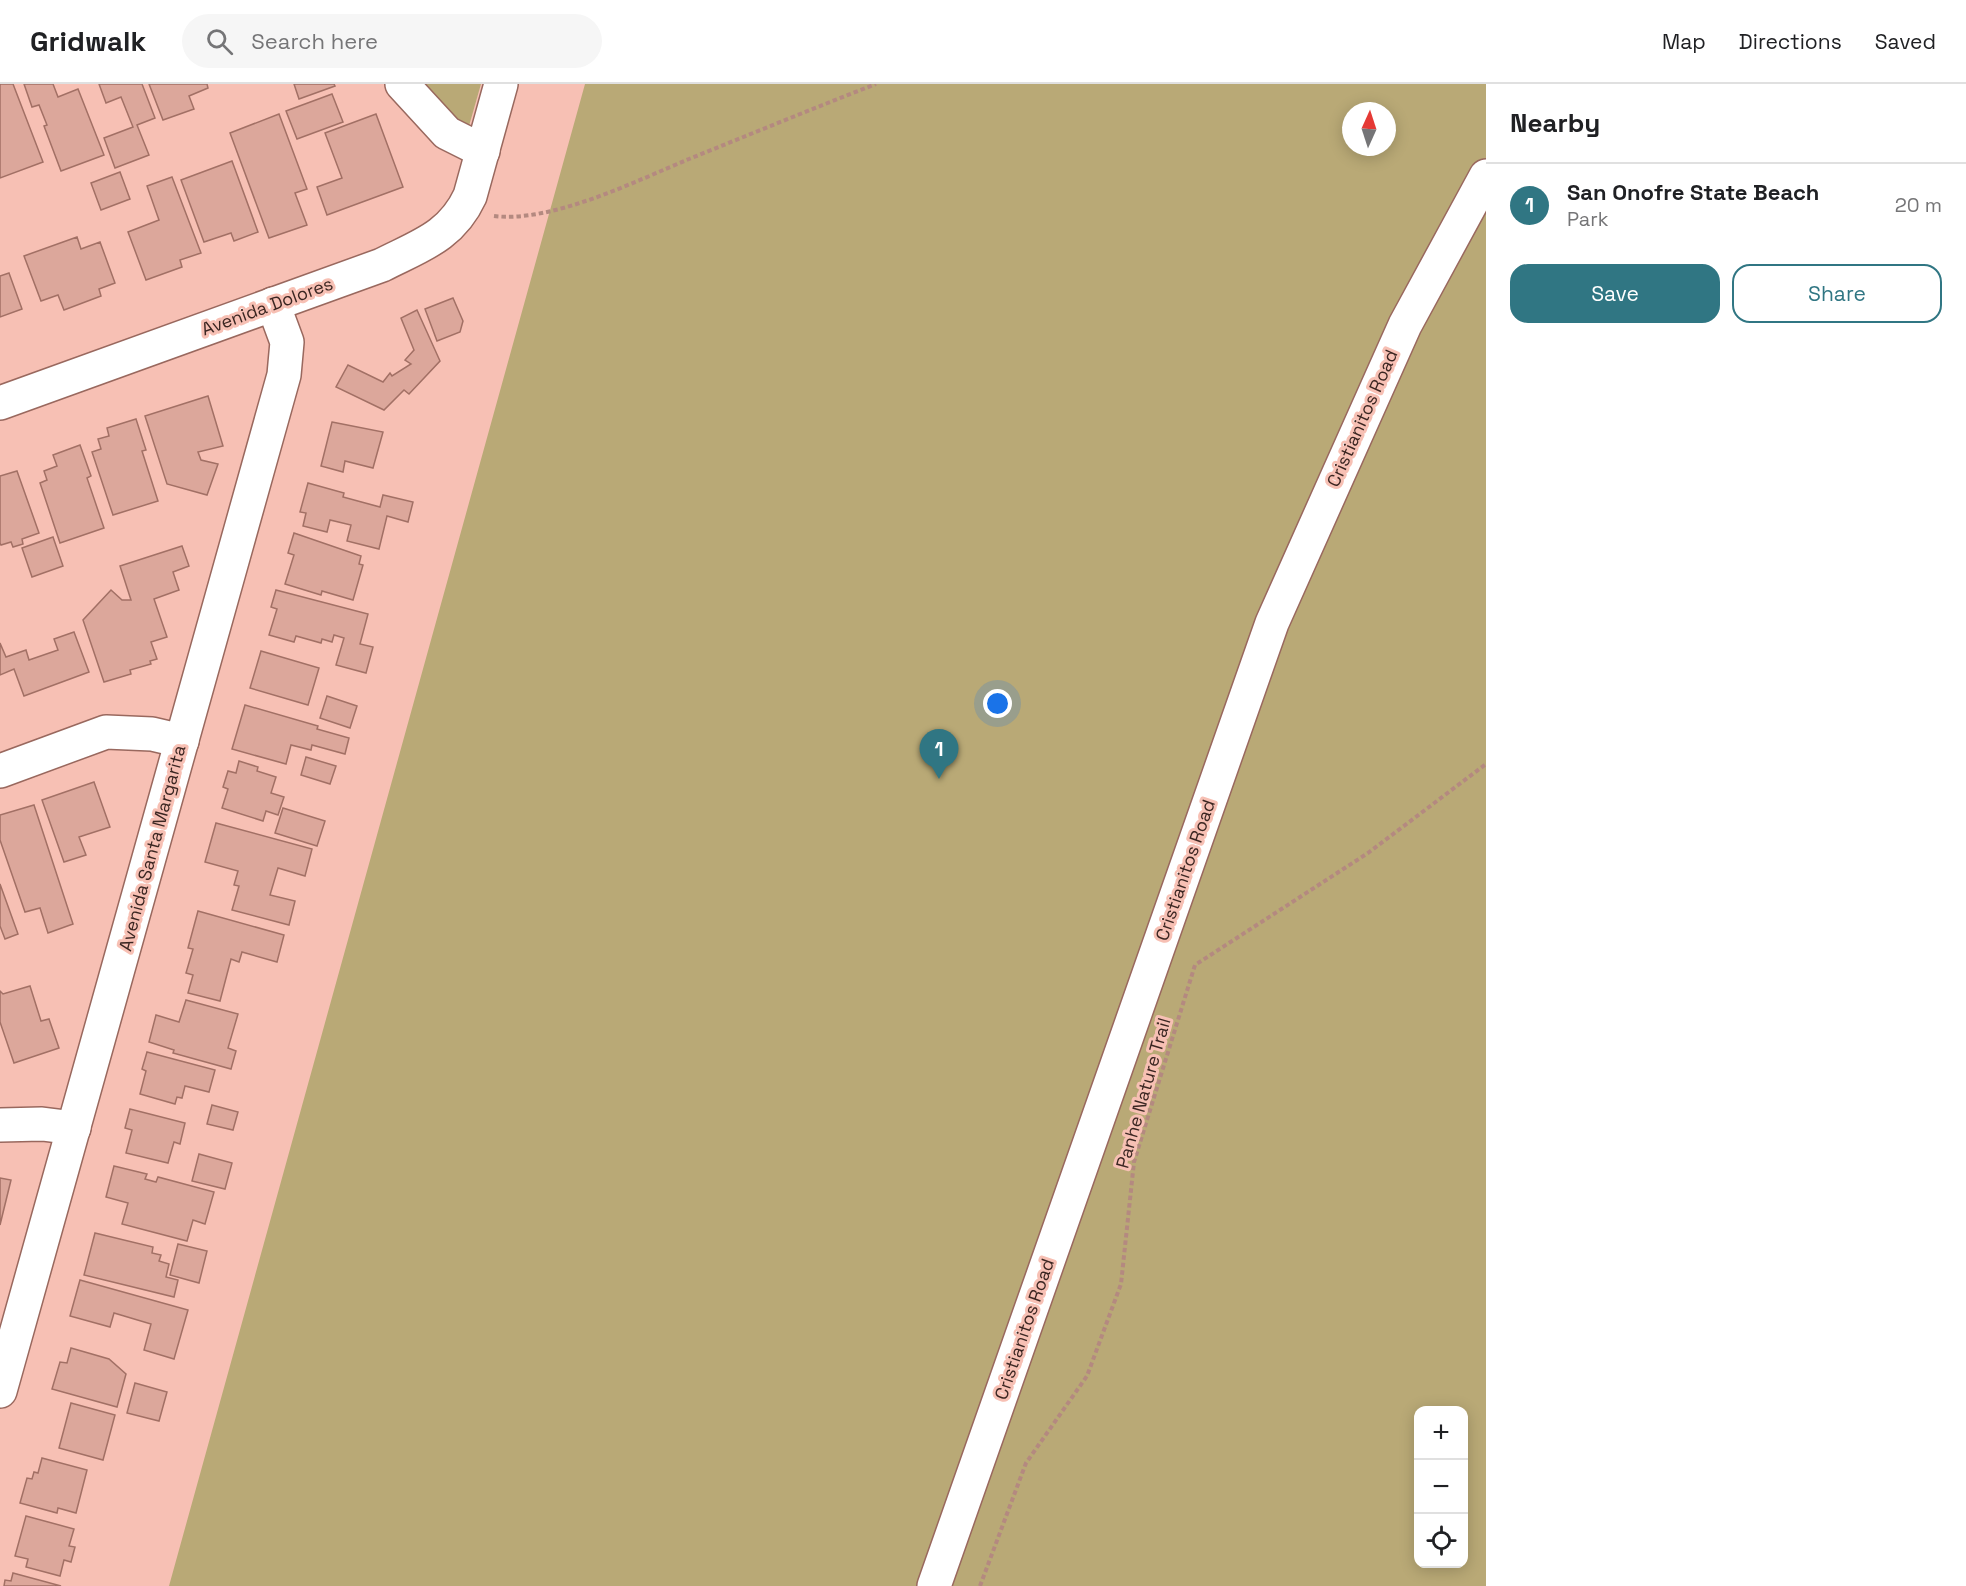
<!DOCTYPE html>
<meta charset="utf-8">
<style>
:root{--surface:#fff;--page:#f6f6f6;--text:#202124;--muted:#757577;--line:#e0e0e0;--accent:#307683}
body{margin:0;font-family:"Space Grotesk",sans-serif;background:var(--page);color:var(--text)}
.controls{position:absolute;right:18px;bottom:18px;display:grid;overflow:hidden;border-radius:12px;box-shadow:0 3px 15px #0003}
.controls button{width:54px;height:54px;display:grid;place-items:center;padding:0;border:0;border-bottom:2px solid var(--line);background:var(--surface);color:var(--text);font:30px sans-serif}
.compass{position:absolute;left:1342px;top:18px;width:54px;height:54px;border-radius:50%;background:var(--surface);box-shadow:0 3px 15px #0003;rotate:3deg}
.you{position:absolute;left:998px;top:620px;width:21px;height:21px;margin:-15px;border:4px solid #fff;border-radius:50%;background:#1a73e8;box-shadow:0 0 0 9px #1a73e833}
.badge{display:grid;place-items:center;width:39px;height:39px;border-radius:50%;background:var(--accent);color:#fff;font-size:20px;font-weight:700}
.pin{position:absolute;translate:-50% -50px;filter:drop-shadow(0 2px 3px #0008)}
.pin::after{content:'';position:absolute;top:32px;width:21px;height:18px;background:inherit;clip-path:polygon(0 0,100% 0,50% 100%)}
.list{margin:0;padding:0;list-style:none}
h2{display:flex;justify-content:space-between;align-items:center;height:78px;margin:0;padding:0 24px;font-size:26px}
h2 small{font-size:20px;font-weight:400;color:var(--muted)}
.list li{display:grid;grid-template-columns:39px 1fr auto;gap:18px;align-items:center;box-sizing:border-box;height:84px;padding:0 24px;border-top:2px solid var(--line)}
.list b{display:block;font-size:22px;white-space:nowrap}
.list p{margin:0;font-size:20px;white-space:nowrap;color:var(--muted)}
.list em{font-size:20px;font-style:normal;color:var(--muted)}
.actions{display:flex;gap:12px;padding:18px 24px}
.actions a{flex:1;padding:14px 0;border:2px solid var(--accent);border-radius:18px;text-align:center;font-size:21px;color:var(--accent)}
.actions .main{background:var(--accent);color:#fff}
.icon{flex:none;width:33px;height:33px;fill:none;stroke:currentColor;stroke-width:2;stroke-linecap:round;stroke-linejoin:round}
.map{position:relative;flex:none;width:1486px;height:1502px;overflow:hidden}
header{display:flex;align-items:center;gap:36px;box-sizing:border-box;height:84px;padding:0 30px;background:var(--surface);border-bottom:2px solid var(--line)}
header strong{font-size:28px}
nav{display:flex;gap:33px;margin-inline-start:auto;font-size:21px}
.search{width:420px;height:54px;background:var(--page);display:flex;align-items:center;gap:15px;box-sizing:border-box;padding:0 21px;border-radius:33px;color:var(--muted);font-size:22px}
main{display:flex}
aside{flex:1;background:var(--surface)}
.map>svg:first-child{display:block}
.green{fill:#b9a976;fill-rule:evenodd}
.building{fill:#dca79b;stroke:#a27065;stroke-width:1.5}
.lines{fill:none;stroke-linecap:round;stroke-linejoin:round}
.minor-casing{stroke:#99685e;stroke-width:36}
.path{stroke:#b48980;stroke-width:4;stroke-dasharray:4.5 3;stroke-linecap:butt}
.minor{stroke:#fff;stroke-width:33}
.labels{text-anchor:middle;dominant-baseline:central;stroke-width:6;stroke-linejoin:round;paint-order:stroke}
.street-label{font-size:18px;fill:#3b2622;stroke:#f7c0b4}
</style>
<header>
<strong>Gridwalk</strong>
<div class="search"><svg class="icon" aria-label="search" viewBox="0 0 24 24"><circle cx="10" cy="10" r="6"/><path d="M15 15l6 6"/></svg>Search here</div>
<nav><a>Map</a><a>Directions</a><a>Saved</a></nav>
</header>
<main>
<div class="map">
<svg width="1486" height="1502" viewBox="0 0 1486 1502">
<rect width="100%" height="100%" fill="#f7c0b4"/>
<g class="green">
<polygon points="421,0 481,0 467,49"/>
<path d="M585,0H1486V1502H169ZM1351,27H1387V63H1351ZM1418,1326H1464V1480H1418Z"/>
</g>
<g class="building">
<polygon points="0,0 13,0 43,78 0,94"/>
<polygon points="24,0 53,0 58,13 78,5 104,71 61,87 44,42 47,41 39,21 32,23"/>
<polygon points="99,0 142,0 155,34 137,41 149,71 115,84 104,54 133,43 121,13 106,19"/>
<polygon points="149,0 207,0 208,4 189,12 194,25 163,36"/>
<polygon points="294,0 334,0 335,2 299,15"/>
<polygon points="332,10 343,38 297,55 286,27"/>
<polygon points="279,30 307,105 295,109 307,141 269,154 230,49"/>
<polygon points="376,30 403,103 327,131 317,103 342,94 325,49"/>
<polygon points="232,77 258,148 234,157 231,149 204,158 181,96"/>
<polygon points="120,88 130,115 101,126 91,99"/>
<polygon points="172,93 201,169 180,176 182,183 146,196 128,148 159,136 147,102"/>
<polygon points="77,153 81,165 100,158 115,199 99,205 101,212 64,226 58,211 41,217 24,172"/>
<polygon points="9,189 22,225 0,233 0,192"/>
<polygon points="453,214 463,237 460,248 437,257 425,225"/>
<polygon points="417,226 440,277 409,310 404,306 384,326 336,303 348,281 383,298 390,289 392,292 411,280 405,276 414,266 401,234"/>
<polygon points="208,312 223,362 198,368 201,376 218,380 207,411 167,400 145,332"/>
<polygon points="136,335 146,366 142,367 158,417 113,431 92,368 101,365 98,355 109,352 107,344"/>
<polygon points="332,338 383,348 373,384 345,377 343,388 321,382"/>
<polygon points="80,361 91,392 87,394 104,444 60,459 40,399 47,396 44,387 57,382 53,371"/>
<polygon points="17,387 39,449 22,455 23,460 13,463 11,458 1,461 0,459 0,392"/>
<polygon points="308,399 344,409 343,413 380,423 383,411 413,418 408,438 387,432 379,465 347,457 351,441 330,436 327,448 303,442 306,429 300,428"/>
<polygon points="294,449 361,472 359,480 363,481 353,516 322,507 321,511 285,500 294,471 288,469"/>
<polygon points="53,453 63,482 32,493 22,464"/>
<polygon points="182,462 189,482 173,488 179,506 154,515 167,553 151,558 157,575 150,577 151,580 130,586 131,590 104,598 83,536 111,506 122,516 131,516 120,482"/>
<polygon points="276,506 368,530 360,560 373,563 366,589 336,581 344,554 334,551 332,558 322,555 321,559 296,552 294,558 269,551 277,525 271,523"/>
<polygon points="74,548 89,588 24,612 14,585 0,591 0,559 6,573 26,566 29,576 58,566 54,555"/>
<polygon points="261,567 319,584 308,621 250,604"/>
<polygon points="327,612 357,622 350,644 320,634"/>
<polygon points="245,621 318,642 317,645 349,654 345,670 312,661 311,666 291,661 286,680 232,665"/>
<polygon points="306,673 336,682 330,700 301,691"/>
<polygon points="239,677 258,683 257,687 276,693 271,709 284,713 278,731 266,727 263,737 222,724 228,705 223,703 228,687 236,689"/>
<polygon points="94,698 110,743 79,753 86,771 64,778 42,716"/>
<polygon points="34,721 73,840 48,849 40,824 25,828 0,756 0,731"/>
<polygon points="283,724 325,737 317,762 275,749"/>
<polygon points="216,739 312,765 305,792 278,784 270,811 295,817 289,841 232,826 239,802 234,801 238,787 205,778"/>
<polygon points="0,800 18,850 5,855 0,842"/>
<polygon points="198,827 284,851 277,878 242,868 239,878 231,875 220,917 188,909 193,891 186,889 193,865 188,864"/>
<polygon points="30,902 41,937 49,935 59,964 14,979 0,938 0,907 3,910"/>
<polygon points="186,916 238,930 228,964 236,967 231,985 173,969 174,966 149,958 156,931 179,938"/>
<polygon points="147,968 215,986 209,1008 185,1002 182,1014 177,1013 175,1020 140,1010 146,987 142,985"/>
<polygon points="212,1021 238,1028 233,1046 207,1040"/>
<polygon points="130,1025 185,1039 180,1060 174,1058 168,1079 126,1069 132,1046 125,1044"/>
<polygon points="199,1070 232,1079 225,1105 192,1097"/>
<polygon points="114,1082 147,1090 145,1095 156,1098 158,1093 214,1108 205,1140 193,1136 187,1157 122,1140 128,1119 106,1113"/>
<polygon points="0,1094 11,1096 0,1141"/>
<polygon points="95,1149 153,1163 152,1169 161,1171 159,1177 169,1180 166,1193 178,1196 174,1213 84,1191"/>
<polygon points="178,1160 207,1167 199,1199 170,1191"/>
<polygon points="80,1196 188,1226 174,1275 144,1266 151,1240 114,1229 110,1243 70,1232"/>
<polygon points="71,1264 109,1275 126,1290 117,1323 52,1305 60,1278 67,1279"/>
<polygon points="135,1299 167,1308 159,1337 127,1329"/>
<polygon points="71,1319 115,1331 103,1376 59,1364"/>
<polygon points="42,1374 87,1386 76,1429 58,1424 57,1429 20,1419 27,1394 32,1395 34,1388 38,1389"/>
<polygon points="26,1432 74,1445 69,1462 75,1463 71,1478 64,1476 60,1492 26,1483 28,1475 15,1472"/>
<polygon points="13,1489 61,1502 4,1502 5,1496 11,1497"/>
</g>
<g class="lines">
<defs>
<g id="minor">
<polyline points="402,0 447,49 483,67"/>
<path d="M0,319L382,181C419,162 451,153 470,112L501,0"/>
<polyline points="0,687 106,648 152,650 182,657"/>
<polyline points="0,1041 42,1040 74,1044"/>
<polyline points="0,1307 284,291 287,258 273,220"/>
<polyline points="934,1502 1272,539 1405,241 1486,92"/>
</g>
</defs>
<use href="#minor" class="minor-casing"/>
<g class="path">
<path d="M494,132C552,139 636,97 689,75C751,50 814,24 876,0"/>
<polyline points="980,1502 1026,1379 1087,1292 1121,1200 1134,1078 1195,881 1368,769 1486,680"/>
</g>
<use href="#minor" class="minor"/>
</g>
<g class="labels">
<g class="street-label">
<text transform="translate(267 222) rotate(-20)">Avenida Dolores</text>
<text transform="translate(1362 334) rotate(-66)">Cristianitos Road</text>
<text transform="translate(152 764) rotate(-75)">Avenida Santa Margarita</text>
<text transform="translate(1185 786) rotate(-71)">Cristianitos Road</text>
<text transform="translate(1143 1009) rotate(-74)">Panhe Nature Trail</text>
<text transform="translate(1024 1245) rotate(-71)">Cristianitos Road</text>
</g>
</g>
</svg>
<div class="controls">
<button>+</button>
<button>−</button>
<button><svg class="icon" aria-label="locate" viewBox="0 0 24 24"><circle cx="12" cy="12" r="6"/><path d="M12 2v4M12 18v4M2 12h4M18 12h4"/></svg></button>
</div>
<svg class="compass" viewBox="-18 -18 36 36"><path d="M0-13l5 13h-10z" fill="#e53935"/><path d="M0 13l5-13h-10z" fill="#757577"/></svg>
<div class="you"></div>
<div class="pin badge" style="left:939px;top:695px">1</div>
</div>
<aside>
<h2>Nearby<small></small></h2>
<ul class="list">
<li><span class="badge">1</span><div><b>San Onofre State Beach</b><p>Park</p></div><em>20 m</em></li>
</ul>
<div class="actions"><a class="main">Save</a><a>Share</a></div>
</aside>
</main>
